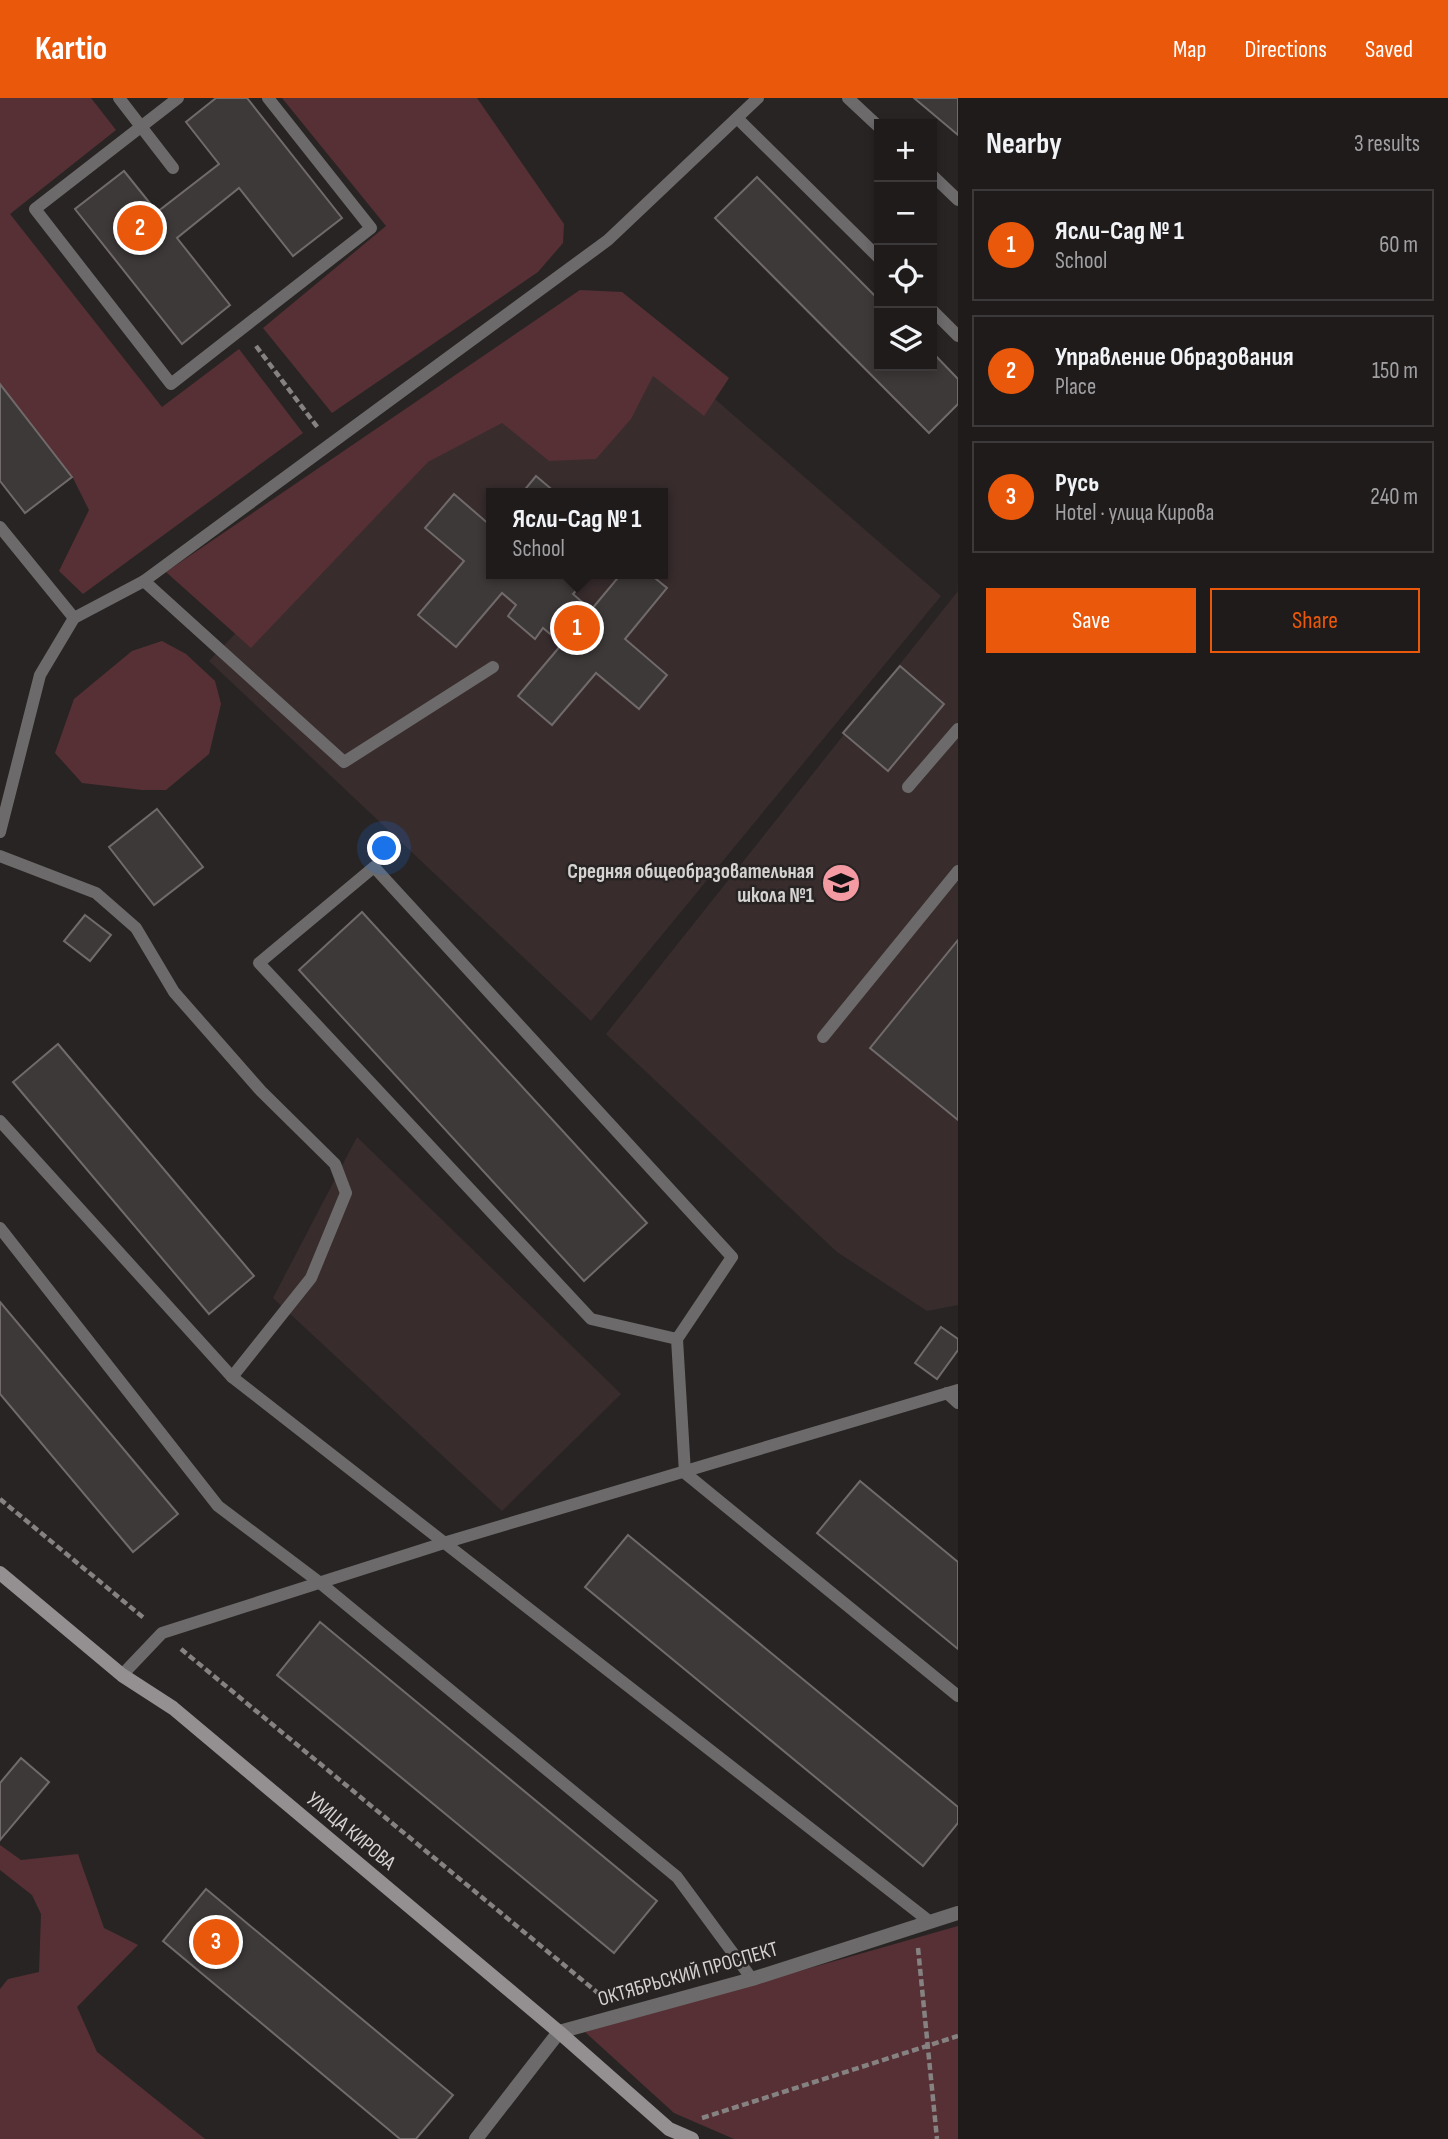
<!DOCTYPE html>
<meta charset="utf-8">
<style>
:root{--surface:#1f1b1b;--page:#272424;--text:#f1f3f6;--muted:#a1a1a3;--line:#3c393a;--accent:#ea580c}
body{margin:0;font-family:"Sofia Sans Condensed",sans-serif;background:var(--page);color:var(--text)}
.controls{position:absolute;right:21px;top:21px;display:grid;overflow:hidden;border-radius:0px;box-shadow:0 4px 10px #0003}
.controls button{width:63px;height:63px;display:grid;place-items:center;padding:0;border:0;border-bottom:2px solid var(--line);background:var(--surface);color:var(--text);font:35px sans-serif}
.you{position:absolute;left:385px;top:751px;width:24px;height:24px;margin:-18px;border:5px solid #fff;border-radius:50%;background:#1a73e8;box-shadow:0 0 0 10px #1a73e833}
.badge{display:grid;place-items:center;width:46px;height:46px;border-radius:50%;background:var(--accent);color:#fff;font-size:23px;font-weight:700}
.pin{position:absolute;translate:-50% -50%;border:4px solid #fff;box-shadow:0 2px 7px #0006}
.popup{position:absolute;left:486px;top:390px;width:182px;height:91px;box-sizing:border-box;display:grid;place-content:center;border-radius:0px;background:var(--surface);filter:drop-shadow(0 2px 5px #0005);font-size:23px;white-space:nowrap;color:var(--muted)}
.popup b{font-size:26px;color:var(--text)}
.popup::after{content:'';position:absolute;left:50%;top:100%;margin-left:-14px;border:14px solid transparent;border-top-color:var(--surface)}
.list{margin:0;padding:0;list-style:none}
h2{display:flex;justify-content:space-between;align-items:center;height:91px;margin:0;padding:0 28px;font-size:30px}
h2 small{font-size:23px;font-weight:400;color:var(--muted)}
.list li{display:grid;grid-template-columns:46px 1fr auto;gap:21px;align-items:center;box-sizing:border-box;height:112px;margin:0 14px 14px;padding:0 14px;border:2px solid var(--line);border-radius:0px}
.list b{display:block;font-size:26px;white-space:nowrap}
.list p{margin:0;font-size:23px;white-space:nowrap;color:var(--muted)}
.list em{font-size:23px;font-style:normal;color:var(--muted)}
.actions{display:flex;gap:14px;padding:21px 28px}
.actions a{flex:1;padding:16px 0;border:2px solid var(--accent);border-radius:0px;text-align:center;font-size:24px;color:var(--accent)}
.actions .main{background:var(--accent);color:#fff}
.icon{flex:none;width:38px;height:38px;fill:none;stroke:currentColor;stroke-width:2;stroke-linecap:round;stroke-linejoin:round}
.map{position:relative;flex:none;width:958px;height:2041px;overflow:hidden}
header{display:flex;align-items:center;gap:42px;box-sizing:border-box;height:98px;padding:0 35px;background:var(--accent);color:#fff}
header strong{font-size:33px}
nav{display:flex;gap:38px;margin-inline-start:auto;font-size:24px}
main{display:flex}
aside{flex:1;background:var(--surface)}
.map>svg:first-child{display:block}
.built{fill:#382c2d;fill-rule:evenodd}
.green{fill:#563034}
.building{fill:#3e3939;stroke:#706a6b;stroke-width:2}
.lines{fill:none;stroke-linecap:round;stroke-linejoin:round}
.path{stroke:#868282;stroke-width:4.5;stroke-dasharray:7 3.5;stroke-linecap:butt}
.lane{stroke:#6c6a6a;stroke-width:12}
.street{stroke:#6c6a6a;stroke-width:14}
.secondary{stroke:#949091;stroke-width:14}
.labels{text-anchor:middle;dominant-baseline:central;stroke-width:5;stroke-linejoin:round;paint-order:stroke}
.poi-label{font-size:21px;font-weight:bold;fill:#d5d2d2;stroke:#292424;text-anchor:end}
.street-label{font-size:21px;fill:#d5d2d2;stroke:#292424}
</style>
<header>
<strong>Kartio</strong>
<nav><a>Map</a><a>Directions</a><a>Saved</a></nav>
</header>
<main>
<div class="map">
<svg width="958" height="2041" viewBox="0 0 958 2041">
<rect width="100%" height="100%" fill="#292424"/>
<g class="built">
<path d="M599,200L941,498L591,923L209,563L454,308ZM491,395H663V476H491Z"/>
<polygon points="958,493 958,1207 927,1213 837,1154 606,936"/>
<polygon points="357,1039 621,1296 502,1413 273,1200"/>
</g>
<g class="green">
<polygon points="0,0 91,0 116,32 10,116 162,309 239,251 303,335 83,496 59,473 89,412 72,378 0,286"/>
<polygon points="282,0 477,0 564,126 563,145 538,174 332,315 263,230 386,128"/>
<polygon points="580,192 622,194 729,280 704,318 653,278 631,321 596,361 549,363 502,325 428,364 251,550 166,474"/>
<polygon points="162,543 186,556 215,583 221,606 209,656 166,692 142,692 82,685 55,655 74,601 132,553"/>
<polygon points="0,1747 21,1762 78,1756 104,1830 138,1847 77,1909 97,1954 205,2041 0,2041 0,1891 8,1881 39,1874 41,1816 32,1797 0,1772"/>
<polygon points="958,1828 958,2041 734,2041 674,2015 585,1934"/>
</g>
<g class="building">
<polygon points="216,0 247,0 342,120 293,158 239,90 177,140 230,207 182,246 75,111 124,73 157,114 219,66 186,24"/>
<polygon points="914,0 958,0 958,37"/>
<polygon points="757,79 879,202 879,268 932,268 932,254 958,281 958,306 929,335 715,120"/>
<polygon points="0,286 72,379 25,415 0,383"/>
<polygon points="536,378 556,395 522,395"/>
<polygon points="454,396 491,428 491,476 567,476 581,487 573,496 591,512 621,476 650,476 667,490 625,541 667,577 639,611 596,575 552,627 518,598 562,546 543,530 535,541 508,518 516,507 502,495 456,549 418,517 464,463 425,430"/>
<polygon points="900,568 944,606 888,673 843,635"/>
<polygon points="157,711 203,769 154,807 109,749"/>
<polygon points="362,814 647,1125 584,1183 299,872"/>
<polygon points="85,817 111,837 90,863 64,843"/>
<polygon points="958,842 958,1022 870,950"/>
<polygon points="58,946 254,1178 209,1216 13,984"/>
<polygon points="0,1204 178,1416 133,1454 0,1296"/>
<polygon points="941,1229 958,1241 958,1252 937,1281 915,1265"/>
<polygon points="860,1383 958,1464 958,1551 817,1435"/>
<polygon points="628,1437 958,1709 958,1725 923,1768 585,1489"/>
<polygon points="320,1524 657,1803 614,1855 277,1577"/>
<polygon points="21,1660 49,1684 0,1742 0,1685"/>
<polygon points="206,1791 453,1997 416,2041 400,2041 163,1843"/>
</g>
<g class="lines">
<g class="path">
<polyline points="256,248 318,330"/>
<polyline points="0,1401 145,1521"/>
<polyline points="181,1551 604,1900"/>
<polyline points="918,1850 937,2041"/>
<polyline points="702,2020 958,1938"/>
</g>
<g class="lane">
<polyline points="119,0 173,70"/>
<polyline points="178,0 35,111 171,286 371,130 268,0"/>
<polyline points="848,0 879,29"/>
<polyline points="737,20 879,160"/>
<polyline points="932,77 958,102"/>
<polyline points="932,212 958,238"/>
<polyline points="0,429 74,520"/>
<polyline points="144,483 344,664 493,569"/>
<polyline points="908,689 958,631"/>
<polyline points="0,734 40,577 74,520 144,483 608,142 758,0"/>
<polyline points="0,758 96,795 136,830 174,894 261,993 335,1066 346,1095 311,1180 232,1279"/>
<polyline points="823,939 958,773"/>
<polyline points="0,1023 232,1279 929,1823"/>
<polyline points="0,1130 218,1408 319,1484 677,1779 752,1881"/>
<polyline points="677,1241 591,1221 259,865 374,769 732,1159 677,1241 685,1375 958,1598"/>
<polyline points="947,1295 958,1305"/>
<polyline points="122,1577 162,1535 447,1444 958,1292"/>
</g>
<polyline class="street" points="476,2041 559,1934 752,1881 958,1815"/>
<polyline class="secondary" points="0,1475 122,1577 173,1610 559,1934 669,2031 692,2041"/>
</g>
<defs>
<symbol id="school-disc" viewBox="-11 -11 22 22"><circle r="9.5" fill="#f49aa3" stroke="#292424"/><path d="M0-5L7-2L0 1L-7-2ZM-4 1L0 2.5L4 1V4Q0 6-4 4Z" fill="#111"/></symbol>
</defs>
<g fill-rule="evenodd">
<use href="#school-disc" x="819" y="763" width="44" height="44"/>
</g>
<g class="labels">
<g class="poi-label">
<text x="814" y="773">Средняя общеобразовательная<tspan x="814" dy="24">школа №1</tspan></text>
</g>
<g class="street-label">
<text transform="translate(351 1733) rotate(40)">УЛИЦА КИРОВА</text>
<text transform="translate(688 1876) rotate(-16)">ОКТЯБРЬСКИЙ ПРОСПЕКТ</text>
</g>
</g>
</svg>
<div class="controls">
<button>+</button>
<button>−</button>
<button><svg class="icon" aria-label="locate" viewBox="0 0 24 24"><circle cx="12" cy="12" r="6"/><path d="M12 2v4M12 18v4M2 12h4M18 12h4"/></svg></button>
<button><svg class="icon" aria-label="layers" viewBox="0 0 24 24"><path d="M12 4l9 5-9 5-9-5zM3 14l9 5 9-5"/></svg></button>
</div>
<div class="you"></div>
<div class="pin badge" style="left:577px;top:530px">1</div>
<div class="popup"><b>Ясли-Сад № 1</b>School</div>
<div class="pin badge" style="left:140px;top:130px">2</div>
<div class="pin badge" style="left:216px;top:1844px">3</div>
</div>
<aside>
<h2>Nearby<small>3 results</small></h2>
<ul class="list">
<li><span class="badge">1</span><div><b>Ясли-Сад № 1</b><p>School</p></div><em>60 m</em></li>
<li><span class="badge">2</span><div><b>Управление Образования</b><p>Place</p></div><em>150 m</em></li>
<li><span class="badge">3</span><div><b>Русь</b><p>Hotel · улица Кирова</p></div><em>240 m</em></li>
</ul>
<div class="actions"><a class="main">Save</a><a>Share</a></div>
</aside>
</main>
